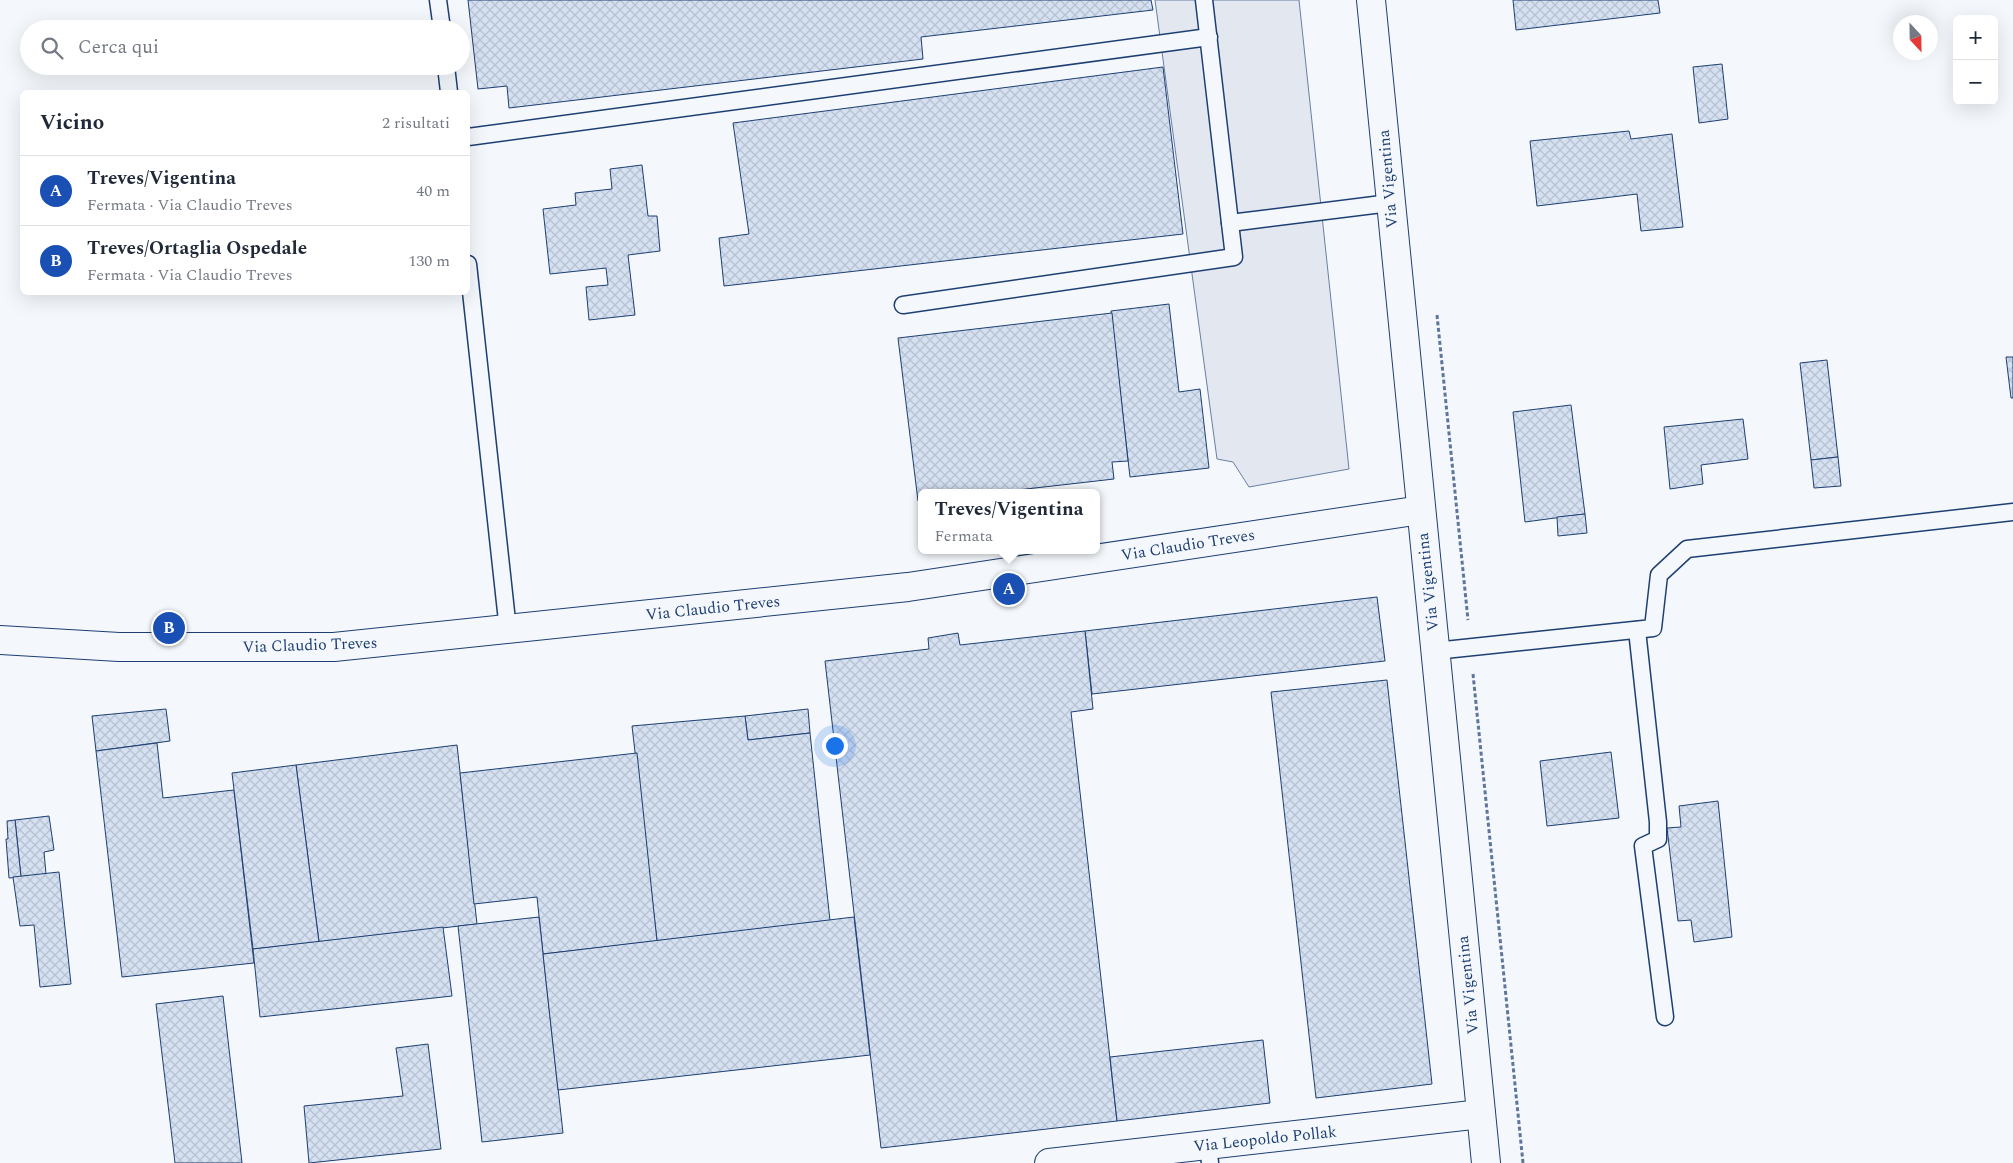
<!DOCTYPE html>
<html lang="it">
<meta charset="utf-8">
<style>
:root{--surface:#fff;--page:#f6f6f7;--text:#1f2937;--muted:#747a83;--line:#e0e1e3;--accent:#c62828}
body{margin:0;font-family:Spectral,serif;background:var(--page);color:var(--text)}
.controls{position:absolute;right:15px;top:15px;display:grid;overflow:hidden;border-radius:8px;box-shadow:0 5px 20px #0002}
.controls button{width:45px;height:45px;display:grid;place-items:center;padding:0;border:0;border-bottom:1px solid var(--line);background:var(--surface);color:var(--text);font:25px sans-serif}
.compass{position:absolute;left:1893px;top:15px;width:45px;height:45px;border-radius:50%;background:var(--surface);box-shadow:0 5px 20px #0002;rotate:158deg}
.you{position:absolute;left:834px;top:745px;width:18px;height:18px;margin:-12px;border:4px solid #fff;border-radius:50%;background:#1a73e8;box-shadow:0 0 0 8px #1a73e833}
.badge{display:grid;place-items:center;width:32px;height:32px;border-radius:50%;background:var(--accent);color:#fff;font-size:16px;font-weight:700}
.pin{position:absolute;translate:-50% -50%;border:2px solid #fff;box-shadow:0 1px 5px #0006}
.popup{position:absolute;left:918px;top:489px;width:182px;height:65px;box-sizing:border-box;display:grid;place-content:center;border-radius:8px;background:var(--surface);filter:drop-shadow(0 1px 4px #0005);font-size:16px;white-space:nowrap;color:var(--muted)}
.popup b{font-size:19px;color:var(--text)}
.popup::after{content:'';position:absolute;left:50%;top:100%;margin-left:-10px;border:10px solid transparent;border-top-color:var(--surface)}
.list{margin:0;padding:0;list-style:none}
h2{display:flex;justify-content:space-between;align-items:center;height:65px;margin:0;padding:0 20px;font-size:21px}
h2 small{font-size:16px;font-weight:400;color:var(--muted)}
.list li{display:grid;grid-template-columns:32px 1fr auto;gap:15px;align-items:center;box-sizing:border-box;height:70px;padding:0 20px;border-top:1px solid var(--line)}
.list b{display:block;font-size:19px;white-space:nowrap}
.list p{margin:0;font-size:16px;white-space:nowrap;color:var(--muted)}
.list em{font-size:16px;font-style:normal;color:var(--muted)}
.icon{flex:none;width:28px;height:28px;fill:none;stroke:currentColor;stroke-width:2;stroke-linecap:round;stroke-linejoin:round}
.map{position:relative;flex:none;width:2013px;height:1163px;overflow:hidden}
.search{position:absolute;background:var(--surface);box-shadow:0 5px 20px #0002;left:20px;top:20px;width:450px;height:55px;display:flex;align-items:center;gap:12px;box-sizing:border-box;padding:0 18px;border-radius:28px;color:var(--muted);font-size:19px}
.panel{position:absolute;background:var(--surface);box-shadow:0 5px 20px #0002;left:20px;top:90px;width:450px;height:205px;border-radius:8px}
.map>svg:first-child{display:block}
.parking{fill:#e3e8f0;stroke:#687fa3}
.building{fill:url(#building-cross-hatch);stroke:#1d3f73}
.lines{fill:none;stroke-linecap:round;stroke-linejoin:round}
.lane-casing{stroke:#1d3f73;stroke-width:19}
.street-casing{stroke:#1d3f73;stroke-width:30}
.secondary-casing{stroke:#1d3f73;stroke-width:30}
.path{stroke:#5e769c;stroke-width:3;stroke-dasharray:4 2.5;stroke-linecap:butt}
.lane{stroke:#f4f7fb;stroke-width:16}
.street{stroke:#f4f7fb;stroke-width:28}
.secondary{stroke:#f4f7fb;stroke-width:28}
.labels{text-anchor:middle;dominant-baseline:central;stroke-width:4;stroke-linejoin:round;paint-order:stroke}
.street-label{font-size:16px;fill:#1d3f73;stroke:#f4f7fb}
</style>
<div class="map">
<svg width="2013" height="1163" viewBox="0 0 2013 1163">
<defs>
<pattern id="building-cross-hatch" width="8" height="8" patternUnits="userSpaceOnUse" patternTransform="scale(1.25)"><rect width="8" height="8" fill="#d5e0f0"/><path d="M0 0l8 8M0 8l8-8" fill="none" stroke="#b6c1d1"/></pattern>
</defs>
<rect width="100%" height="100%" fill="#f4f7fb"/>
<polygon class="parking" points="1155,0 1299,0 1349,469 1249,487 1233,462 1217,459"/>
<g class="building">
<polygon points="468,0 1151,0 1153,10 921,37 923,59 509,108 507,86 478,89"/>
<polygon points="1513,0 1658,0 1660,13 1516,30"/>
<polygon points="1722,64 1728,119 1699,123 1693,67"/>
<polygon points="1163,67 1183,234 724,286 719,238 749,234 733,123"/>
<polygon points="1629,131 1631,139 1672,134 1683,227 1641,231 1637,194 1537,206 1530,141"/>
<polygon points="642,165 648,216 657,216 660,251 628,255 635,315 589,320 586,287 608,285 606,268 550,274 543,209 576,205 575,193 612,189 610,169"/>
<polygon points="1169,304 1179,392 1200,389 1209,468 1130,477 1111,311"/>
<polygon points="1112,313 1128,461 1112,462 1114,479 991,493 922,493 922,501 918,501 898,338"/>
<polygon points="2006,357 2013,357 2013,398 2011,398"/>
<polygon points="1827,360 1838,457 1811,460 1800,363"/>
<polygon points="1571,405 1585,514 1525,522 1513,412"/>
<polygon points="1743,419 1748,459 1701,465 1703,484 1670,489 1664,427"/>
<polygon points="1838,457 1841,486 1814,488 1811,460"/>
<polygon points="1585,514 1587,533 1558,536 1557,517"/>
<polygon points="1377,597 1385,661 1092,694 1085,631"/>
<polygon points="1085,631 1093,709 1071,712 1117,1121 881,1148 825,661 929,649 928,638 958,633 960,645"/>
<polygon points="1387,680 1432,1084 1316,1098 1271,692"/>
<polygon points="166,709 170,741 96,751 92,716"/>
<polygon points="808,709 810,733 748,740 745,716"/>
<polygon points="745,716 748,740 810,733 830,921 657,941 632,726"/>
<polygon points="157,743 163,798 234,790 254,963 122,977 96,751"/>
<polygon points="457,745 477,924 319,942 296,765"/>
<polygon points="1611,752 1619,818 1547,826 1540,761"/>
<polygon points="637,753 657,941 543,954 537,897 474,904 460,773"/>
<polygon points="296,765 319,942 253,949 232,773"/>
<polygon points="1718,801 1732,937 1694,942 1691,920 1678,921 1667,828 1681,827 1679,806"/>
<polygon points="49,816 54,850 44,852 46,874 21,877 15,820"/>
<polygon points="15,820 21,877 9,878 6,839 8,839 7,821"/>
<polygon points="59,872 71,984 40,987 34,925 20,926 13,877"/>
<polygon points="539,917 563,1133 482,1142 458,926"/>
<polygon points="854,917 870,1055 558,1090 543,954"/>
<polygon points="443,927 452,996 260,1017 253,949"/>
<polygon points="223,996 242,1163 175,1163 156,1004"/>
<polygon points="1263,1040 1270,1103 1117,1121 1110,1057"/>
<polygon points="428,1044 441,1149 309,1163 304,1106 403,1096 396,1048"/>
</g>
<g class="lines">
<defs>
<g id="lane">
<polyline points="438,0 442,29"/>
<polyline points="1204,0 1230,223 1390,203"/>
<polyline points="446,66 449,92"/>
<polyline points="468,137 1209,37"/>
<polyline points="468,264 508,630"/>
<polyline points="903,305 1234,257 1230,223"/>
<polyline points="1637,630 1658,822 1658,839 1643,846 1665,1017"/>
<polyline points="1435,651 1653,628 1659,575 1687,549 2013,512"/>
<polyline points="1208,1145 1210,1163"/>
</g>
<g id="street">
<polyline points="0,640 119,647 334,647 908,587 1421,510"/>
<polyline points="1049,1163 1481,1114"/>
</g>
<polyline id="secondary" points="1371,0 1486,1163"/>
</defs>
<use href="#lane" class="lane-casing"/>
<use href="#street" class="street-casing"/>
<use href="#secondary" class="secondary-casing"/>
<g class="path">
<polyline points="1437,315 1468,620"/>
<polyline points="1473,674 1523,1163"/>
</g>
<use href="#lane" class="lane"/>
<use href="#street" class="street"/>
<use href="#secondary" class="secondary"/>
</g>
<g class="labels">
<g class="street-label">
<text transform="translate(1388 179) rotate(-95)">Via Vigentina</text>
<text transform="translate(1188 545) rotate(-9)">Via Claudio Treves</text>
<text transform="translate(1428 582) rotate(-96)">Via Vigentina</text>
<text transform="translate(713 608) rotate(-6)">Via Claudio Treves</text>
<text transform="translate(310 645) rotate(-2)">Via Claudio Treves</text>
<text transform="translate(1468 985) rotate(-96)">Via Vigentina</text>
<text transform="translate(1265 1139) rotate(-6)">Via Leopoldo Pollak</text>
</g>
</g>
</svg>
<div class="controls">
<button>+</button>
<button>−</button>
</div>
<svg class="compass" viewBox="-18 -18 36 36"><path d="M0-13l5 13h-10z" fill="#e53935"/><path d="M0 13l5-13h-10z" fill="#747a83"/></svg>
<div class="you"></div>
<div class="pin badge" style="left:1009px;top:589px;background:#1a4fb4">A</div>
<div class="popup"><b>Treves/Vigentina</b>Fermata</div>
<div class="pin badge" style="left:169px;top:628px;background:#1a4fb4">B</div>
<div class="search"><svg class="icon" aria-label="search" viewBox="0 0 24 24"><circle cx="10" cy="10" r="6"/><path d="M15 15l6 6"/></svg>Cerca qui</div>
<section class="panel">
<h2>Vicino<small>2 risultati</small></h2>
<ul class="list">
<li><span class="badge" style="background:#1a4fb4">A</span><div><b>Treves/Vigentina</b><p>Fermata · Via Claudio Treves</p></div><em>40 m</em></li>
<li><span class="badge" style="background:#1a4fb4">B</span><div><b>Treves/Ortaglia Ospedale</b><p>Fermata · Via Claudio Treves</p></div><em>130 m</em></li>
</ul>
</section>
</div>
